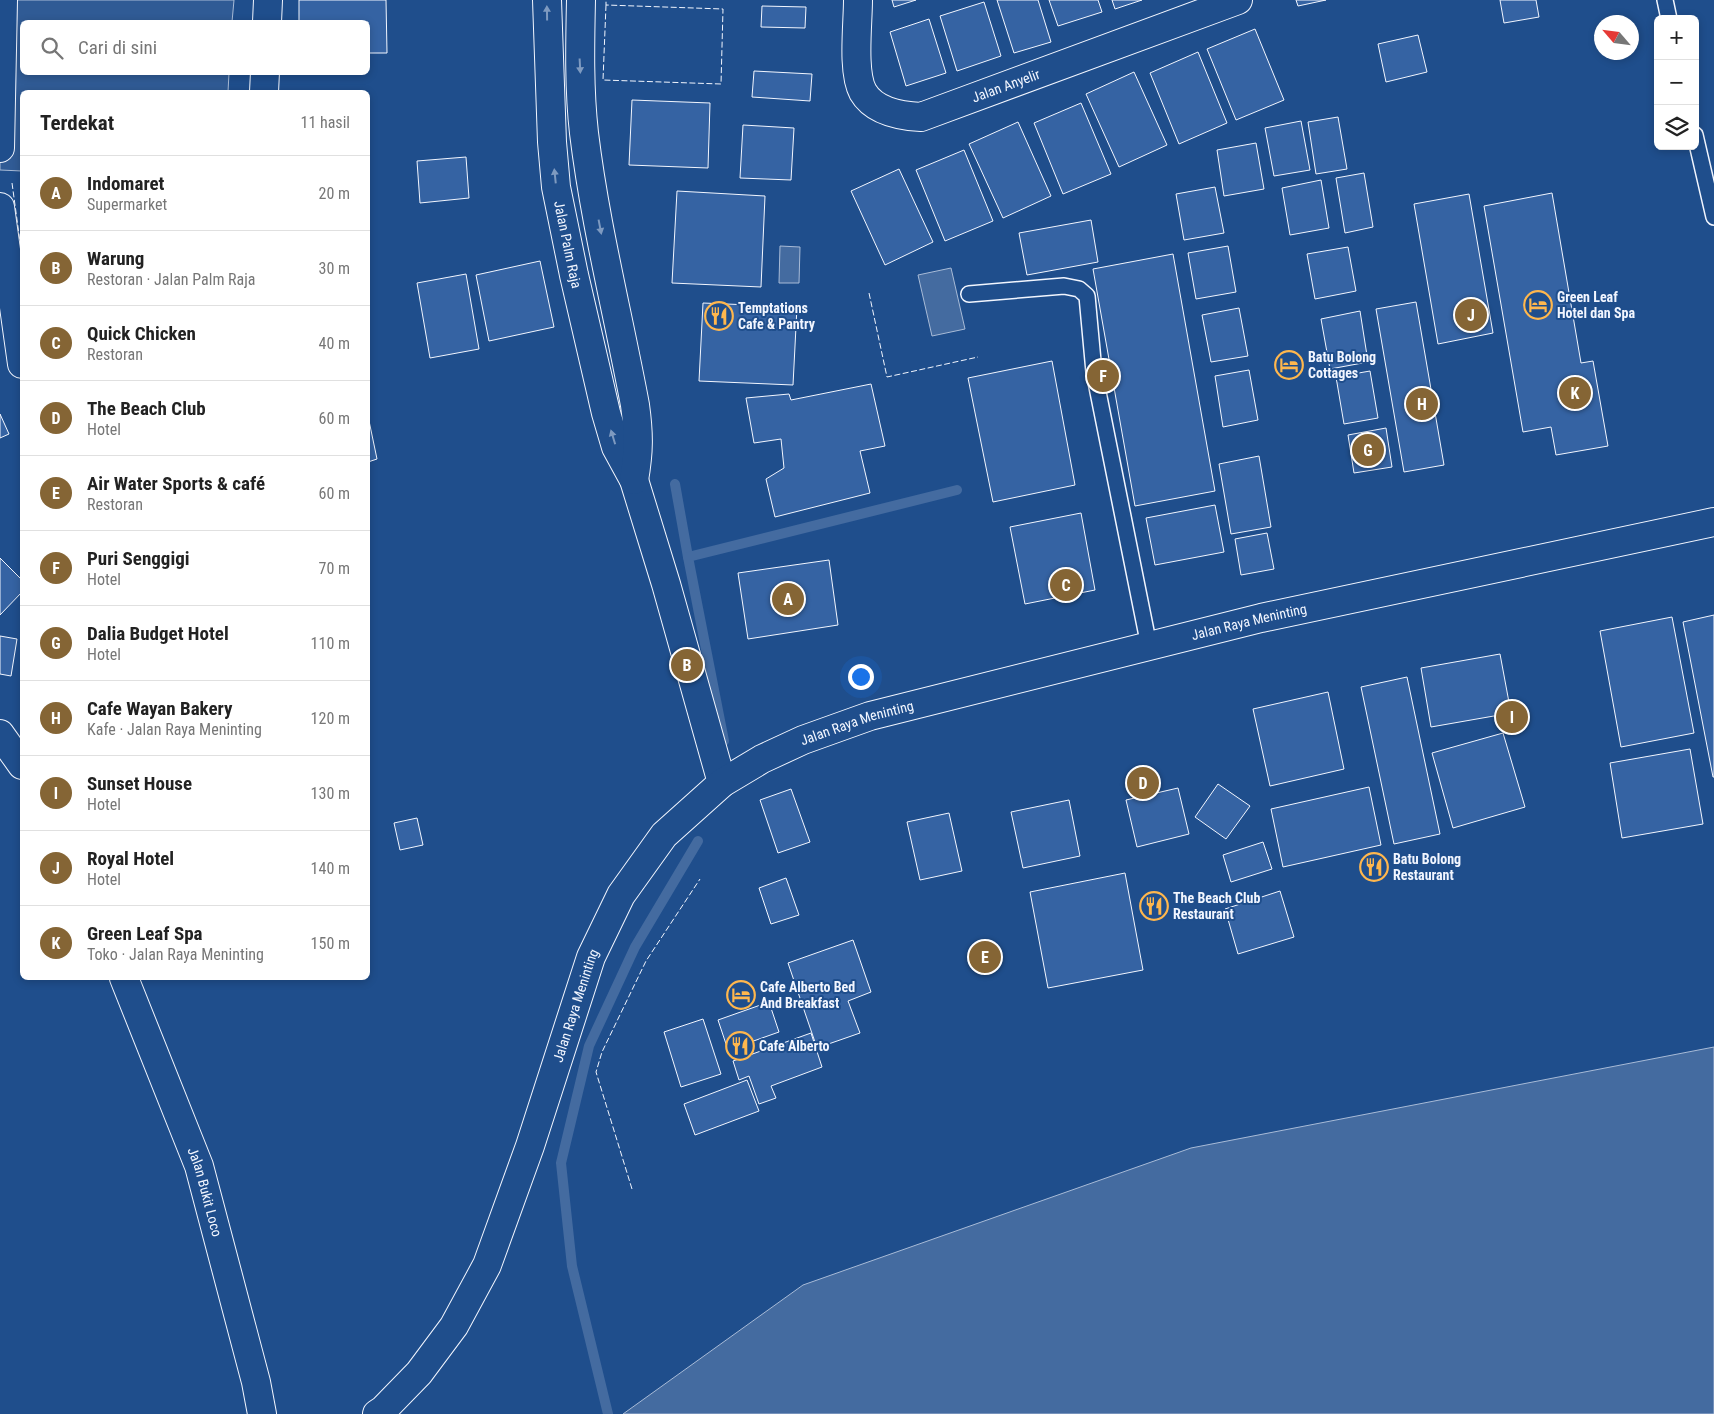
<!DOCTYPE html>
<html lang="id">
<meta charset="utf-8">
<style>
:root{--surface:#fff;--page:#f6f6f6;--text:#222;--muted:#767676;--line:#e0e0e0;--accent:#856535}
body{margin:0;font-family:"Roboto Condensed",sans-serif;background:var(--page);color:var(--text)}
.controls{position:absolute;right:15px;top:15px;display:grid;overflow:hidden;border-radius:8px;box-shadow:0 2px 8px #0003}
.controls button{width:45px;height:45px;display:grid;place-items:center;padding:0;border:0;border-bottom:1px solid var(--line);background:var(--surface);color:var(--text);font:25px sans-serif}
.compass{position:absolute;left:1594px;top:15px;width:45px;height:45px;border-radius:50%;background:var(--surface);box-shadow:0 2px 8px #0003;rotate:298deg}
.you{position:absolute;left:860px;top:676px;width:18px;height:18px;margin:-12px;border:4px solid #fff;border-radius:50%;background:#1a73e8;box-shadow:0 0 0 8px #1a73e833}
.badge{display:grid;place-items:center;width:32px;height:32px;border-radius:50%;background:var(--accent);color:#fff;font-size:16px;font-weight:700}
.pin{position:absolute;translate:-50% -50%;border:2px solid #fff;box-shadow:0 1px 5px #0006}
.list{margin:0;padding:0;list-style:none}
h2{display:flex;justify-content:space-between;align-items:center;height:65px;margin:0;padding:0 20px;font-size:21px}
h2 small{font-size:16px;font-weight:400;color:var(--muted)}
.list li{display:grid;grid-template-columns:32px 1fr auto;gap:15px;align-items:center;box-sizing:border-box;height:75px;padding:0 20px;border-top:1px solid var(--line)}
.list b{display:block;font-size:19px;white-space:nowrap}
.list p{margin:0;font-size:16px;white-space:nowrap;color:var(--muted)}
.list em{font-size:16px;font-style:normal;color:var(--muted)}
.icon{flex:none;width:28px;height:28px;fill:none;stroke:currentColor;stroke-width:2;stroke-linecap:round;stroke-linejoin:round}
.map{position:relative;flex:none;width:1714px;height:1414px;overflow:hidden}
.search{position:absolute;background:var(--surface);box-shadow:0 2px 8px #0003;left:20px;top:20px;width:350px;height:55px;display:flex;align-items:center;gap:12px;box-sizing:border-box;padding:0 18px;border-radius:8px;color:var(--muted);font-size:19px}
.panel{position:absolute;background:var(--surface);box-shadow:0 2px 8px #0003;left:20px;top:90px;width:350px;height:890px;border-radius:8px}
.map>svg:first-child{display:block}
.green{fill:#305b95;stroke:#a8bbd7}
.water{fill:#446ba0;stroke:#a8bbd7}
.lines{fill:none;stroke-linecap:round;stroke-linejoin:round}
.stream{stroke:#446ba0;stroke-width:10}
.building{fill:#3563a3;stroke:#f2f6ff}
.lane-casing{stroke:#f2f6ff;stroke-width:18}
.street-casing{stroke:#f2f6ff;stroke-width:30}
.highway-casing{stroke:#f2f6ff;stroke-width:30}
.lane{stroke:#1f4e8c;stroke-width:15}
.street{stroke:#1f4e8c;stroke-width:28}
.highway{stroke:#1f4e8c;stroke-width:28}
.fence{stroke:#f2f6ff;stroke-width:1;stroke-dasharray:6 2.5;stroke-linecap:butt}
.oneway{fill:#7e9ac0}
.labels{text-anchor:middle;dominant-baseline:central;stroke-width:4;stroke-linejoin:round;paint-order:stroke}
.street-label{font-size:14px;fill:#f2f6ff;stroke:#1f4e8c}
.poi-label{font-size:14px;font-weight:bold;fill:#f2f6ff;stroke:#1f4e8c;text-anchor:start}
</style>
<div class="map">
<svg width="1714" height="1414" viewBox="0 0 1714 1414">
<rect width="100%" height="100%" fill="#1f4e8c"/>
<polygon class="green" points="0,0 234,0 232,22 22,22 22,72 229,73 228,92 22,92 22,171 0,170"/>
<g class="water">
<polygon points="780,246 800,247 799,283 779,283"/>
<polygon points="951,268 965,329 932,336 918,275"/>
<polygon points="1714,1047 1714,1414 623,1414 803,1285 1191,1148"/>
</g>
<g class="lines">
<g class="stream">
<polyline points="675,484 688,557"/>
<polyline points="724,741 688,557 957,490"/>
<polyline points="608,1414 572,1266 561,1163 589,1046 635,947 698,841"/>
</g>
</g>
<g class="building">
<polygon points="299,0 386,0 387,53 368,53 368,22 299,22"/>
<polygon points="892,0 916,0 894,7"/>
<polygon points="997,0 1038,0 1051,42 1014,53"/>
<polygon points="1049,0 1098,0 1102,12 1058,26"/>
<polygon points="1112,0 1142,0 1115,9"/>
<polygon points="1296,0 1326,0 1298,6"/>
<polygon points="1500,0 1536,0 1539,17 1504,23"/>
<polygon points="984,2 1001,56 957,71 940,16"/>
<polygon points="762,6 806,7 805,28 761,27"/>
<polygon points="929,19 946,73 906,86 890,32"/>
<polygon points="1255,29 1284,100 1236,120 1207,49"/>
<polygon points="1418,35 1427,72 1386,82 1378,44"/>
<polygon points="1198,52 1227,123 1179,144 1150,73"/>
<polygon points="754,71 812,74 810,101 752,97"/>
<polygon points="1134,72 1167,145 1119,167 1086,94"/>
<polygon points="632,100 710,103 708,168 629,165"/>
<polygon points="1081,103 1111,174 1063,194 1034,123"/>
<polygon points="1338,117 1347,169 1316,174 1308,122"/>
<polygon points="1301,121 1310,170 1274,176 1265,128"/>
<polygon points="1018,122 1051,196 1003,218 969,144"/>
<polygon points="743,125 794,128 791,180 740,178"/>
<polygon points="1256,143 1264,189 1224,196 1217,150"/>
<polygon points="964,150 993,221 945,241 916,170"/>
<polygon points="466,157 469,198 420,203 417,161"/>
<polygon points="899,169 933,242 885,265 851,191"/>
<polygon points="1364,173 1373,227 1345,233 1336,178"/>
<polygon points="1321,180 1329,228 1290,235 1282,188"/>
<polygon points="1215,187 1224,233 1184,240 1176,194"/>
<polygon points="677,191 765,196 761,287 672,283"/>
<polygon points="1552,193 1581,363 1593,361 1608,446 1556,455 1551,427 1523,432 1484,206"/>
<polygon points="1469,194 1493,333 1438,344 1414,204"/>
<polygon points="1091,220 1098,262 1027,275 1019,233"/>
<polygon points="1228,246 1236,292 1196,299 1188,253"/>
<polygon points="1348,247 1356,291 1315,299 1307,254"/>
<polygon points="1173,254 1215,491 1135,506 1093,269"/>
<polygon points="540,261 554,327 489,341 476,275"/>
<polygon points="466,274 479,349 430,358 417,283"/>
<polygon points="1416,302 1444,465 1404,472 1376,309"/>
<polygon points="703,303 797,307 793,385 699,381"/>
<polygon points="1239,308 1248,356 1211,362 1202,315"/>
<polygon points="1360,311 1368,362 1330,369 1321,319"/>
<polygon points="1052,361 1075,485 993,502 968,378"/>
<polygon points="1249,370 1258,420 1223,427 1215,376"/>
<polygon points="1370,371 1378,418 1344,424 1336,377"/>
<polygon points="871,384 885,446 860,451 870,493 775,517 766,479 784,468 781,439 754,443 746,398 789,394 791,400"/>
<polygon points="0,414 9,434 0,438"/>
<polygon points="368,416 377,459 368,462"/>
<polygon points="1386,428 1392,467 1354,473 1348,435"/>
<polygon points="1259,456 1271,527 1231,534 1219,464"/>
<polygon points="1215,505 1224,552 1155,565 1146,518"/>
<polygon points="1081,513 1095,590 1025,604 1010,527"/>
<polygon points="1267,533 1274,569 1241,575 1235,539"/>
<polygon points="0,558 22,580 22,592 0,615"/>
<polygon points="829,560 838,625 748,639 738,573"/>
<polygon points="1714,615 1714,777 1713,777 1683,622"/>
<polygon points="1672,617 1694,733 1621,747 1600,631"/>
<polygon points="0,636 17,639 11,676 0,674"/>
<polygon points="1500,654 1511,713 1431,727 1421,668"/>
<polygon points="1407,677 1440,834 1394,844 1361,687"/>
<polygon points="1328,692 1344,769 1270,786 1253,709"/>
<polygon points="1503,733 1525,807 1453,828 1432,753"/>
<polygon points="1690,749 1703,824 1622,838 1610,763"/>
<polygon points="1218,784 1250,806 1226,839 1195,817"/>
<polygon points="1369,787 1381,845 1283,867 1271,809"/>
<polygon points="1178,788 1189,834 1137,847 1126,800"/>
<polygon points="791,789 810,842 778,853 760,800"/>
<polygon points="1069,800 1080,856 1023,868 1011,812"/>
<polygon points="949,813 962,871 920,880 907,822"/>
<polygon points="417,818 423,845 400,850 394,823"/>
<polygon points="1263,842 1272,869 1231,882 1223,855"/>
<polygon points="1125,873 1143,970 1048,988 1030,892"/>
<polygon points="786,878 799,915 771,924 759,888"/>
<polygon points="1280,891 1294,937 1238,954 1225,909"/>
<polygon points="853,940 871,992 848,1001 860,1033 817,1048 788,963"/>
<polygon points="769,1002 779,1032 728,1050 718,1020"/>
<polygon points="703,1019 721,1074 681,1087 664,1032"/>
<polygon points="811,1033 822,1067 771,1086 776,1098 759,1104 749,1076 739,1080 733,1061"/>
<polygon points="747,1080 759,1111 695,1135 684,1104"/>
</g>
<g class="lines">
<defs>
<g id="lane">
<polyline points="1665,0 1669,19"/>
<polyline points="1695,135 1714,217"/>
<polyline points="969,294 1064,286 1079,289 1087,296 1094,372 1149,646"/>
</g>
<g id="street">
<path id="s1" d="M547,0L552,142L556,187L574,275L606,413L616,447L634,480L666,584L722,783"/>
<path d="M581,0C580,44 579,89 584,133C595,224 618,314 635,405C639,434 639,451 634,480"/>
<path id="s2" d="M858,0C858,24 852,72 863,92C874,111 901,116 921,117L1238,0"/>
<polyline points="267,22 268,0"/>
<polyline points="264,92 265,72"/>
<polyline points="0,148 3,0"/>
<polyline points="0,207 22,364"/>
<polyline points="0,734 22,765"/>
<path id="s3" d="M124,978L199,1166L256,1382L262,1414"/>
</g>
<g id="highway">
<path id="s4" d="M377,1414L383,1410L419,1373L454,1326L487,1265L530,1146L591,957L621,895L664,835L722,783L762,759L803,740L870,716L1261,618L1714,522"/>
</g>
</defs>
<use href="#lane" class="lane-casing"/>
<use href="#street" class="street-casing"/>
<use href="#highway" class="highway-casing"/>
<use href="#lane" class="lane"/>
<use href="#street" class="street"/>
<use href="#highway" class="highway"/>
<g class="fence">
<polyline points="606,5 603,80 721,84 723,9 606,5 606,0"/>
<polyline points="12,183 22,256"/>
<polyline points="869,293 887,377 978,357"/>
<polyline points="632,1189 596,1072 602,1052 646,961 700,879"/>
</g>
</g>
<defs><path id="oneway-solid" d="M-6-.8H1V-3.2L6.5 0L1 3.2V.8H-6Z" transform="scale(1.25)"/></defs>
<g class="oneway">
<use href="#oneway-solid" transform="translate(547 13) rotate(-91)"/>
<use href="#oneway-solid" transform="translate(580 66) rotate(87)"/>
<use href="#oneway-solid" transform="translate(555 176) rotate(-96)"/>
<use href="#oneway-solid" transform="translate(600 227) rotate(79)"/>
<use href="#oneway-solid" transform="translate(613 437) rotate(-107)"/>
</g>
<defs>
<symbol id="hotel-ring" viewBox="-11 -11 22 22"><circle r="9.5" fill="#1f4e8c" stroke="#ffb74d" stroke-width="1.5"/><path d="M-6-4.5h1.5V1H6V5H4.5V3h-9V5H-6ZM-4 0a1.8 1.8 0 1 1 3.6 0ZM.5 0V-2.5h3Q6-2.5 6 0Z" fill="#ffb74d"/></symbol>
<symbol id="restaurant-ring" viewBox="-11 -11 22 22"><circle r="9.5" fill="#1f4e8c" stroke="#ffb74d" stroke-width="1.5"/><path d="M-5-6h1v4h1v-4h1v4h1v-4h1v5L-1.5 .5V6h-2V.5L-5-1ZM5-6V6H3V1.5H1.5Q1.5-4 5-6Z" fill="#ffb74d"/></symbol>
</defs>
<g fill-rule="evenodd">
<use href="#hotel-ring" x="1522" y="289" width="32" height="32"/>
<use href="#restaurant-ring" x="703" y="300" width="32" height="32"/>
<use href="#hotel-ring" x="1273" y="349" width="32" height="32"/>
<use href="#restaurant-ring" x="1358" y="851" width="32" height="32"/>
<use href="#restaurant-ring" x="1138" y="890" width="32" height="32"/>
<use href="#hotel-ring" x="725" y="979" width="32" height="32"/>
<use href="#restaurant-ring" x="724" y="1030" width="32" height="32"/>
</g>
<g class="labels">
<g class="street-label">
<text stroke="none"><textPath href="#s2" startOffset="249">Jalan Anyelir</textPath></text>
<text stroke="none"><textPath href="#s1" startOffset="246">Jalan Palm Raja</textPath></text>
<text stroke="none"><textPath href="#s4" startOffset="1286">Jalan Raya Meninting</textPath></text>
<text stroke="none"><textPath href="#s4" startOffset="881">Jalan Raya Meninting</textPath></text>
<text stroke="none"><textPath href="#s4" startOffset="461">Jalan Raya Meninting</textPath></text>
<text stroke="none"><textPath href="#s3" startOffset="229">Jalan Bukit Loco</textPath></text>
</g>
<g class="poi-label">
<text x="1557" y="297">Green Leaf<tspan x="1557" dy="16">Hotel dan Spa</tspan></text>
<text x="738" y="308">Temptations<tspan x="738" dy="16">Cafe &amp; Pantry</tspan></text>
<text x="1308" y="357">Batu Bolong<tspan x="1308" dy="16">Cottages</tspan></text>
<text x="1393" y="859">Batu Bolong<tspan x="1393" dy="16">Restaurant</tspan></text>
<text x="1173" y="898">The Beach Club<tspan x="1173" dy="16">Restaurant</tspan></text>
<text x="760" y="987">Cafe Alberto Bed<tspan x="760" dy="16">And Breakfast</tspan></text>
<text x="759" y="1046">Cafe Alberto</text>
</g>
</g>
</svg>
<div class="controls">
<button>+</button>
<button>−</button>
<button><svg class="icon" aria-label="layers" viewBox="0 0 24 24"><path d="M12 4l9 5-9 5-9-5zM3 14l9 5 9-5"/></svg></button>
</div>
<svg class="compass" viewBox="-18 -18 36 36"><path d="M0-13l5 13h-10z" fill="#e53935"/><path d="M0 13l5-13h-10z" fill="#767676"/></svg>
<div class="you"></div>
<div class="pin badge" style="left:788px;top:599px">A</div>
<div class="pin badge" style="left:687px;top:665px">B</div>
<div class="pin badge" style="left:1066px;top:585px">C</div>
<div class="pin badge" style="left:1143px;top:783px">D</div>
<div class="pin badge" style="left:985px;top:957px">E</div>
<div class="pin badge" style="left:1103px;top:376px">F</div>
<div class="pin badge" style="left:1368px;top:450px">G</div>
<div class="pin badge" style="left:1422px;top:404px">H</div>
<div class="pin badge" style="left:1512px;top:717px">I</div>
<div class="pin badge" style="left:1471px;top:315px">J</div>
<div class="pin badge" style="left:1575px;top:393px">K</div>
<div class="search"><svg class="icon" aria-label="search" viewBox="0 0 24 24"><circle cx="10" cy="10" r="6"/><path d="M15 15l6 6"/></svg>Cari di sini</div>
<section class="panel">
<h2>Terdekat<small>11 hasil</small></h2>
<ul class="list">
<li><span class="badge">A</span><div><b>Indomaret</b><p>Supermarket</p></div><em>20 m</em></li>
<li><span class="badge">B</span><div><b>Warung</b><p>Restoran · Jalan Palm Raja</p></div><em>30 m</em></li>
<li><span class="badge">C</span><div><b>Quick Chicken</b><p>Restoran</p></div><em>40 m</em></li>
<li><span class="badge">D</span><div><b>The Beach Club</b><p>Hotel</p></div><em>60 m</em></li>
<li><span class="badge">E</span><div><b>Air Water Sports &amp; café</b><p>Restoran</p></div><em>60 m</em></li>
<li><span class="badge">F</span><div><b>Puri Senggigi</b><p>Hotel</p></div><em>70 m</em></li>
<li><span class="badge">G</span><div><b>Dalia Budget Hotel</b><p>Hotel</p></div><em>110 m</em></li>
<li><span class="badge">H</span><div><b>Cafe Wayan Bakery</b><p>Kafe · Jalan Raya Meninting</p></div><em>120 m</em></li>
<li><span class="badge">I</span><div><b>Sunset House</b><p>Hotel</p></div><em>130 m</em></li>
<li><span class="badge">J</span><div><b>Royal Hotel</b><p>Hotel</p></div><em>140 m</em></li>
<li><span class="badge">K</span><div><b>Green Leaf Spa</b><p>Toko · Jalan Raya Meninting</p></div><em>150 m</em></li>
</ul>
</section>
</div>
